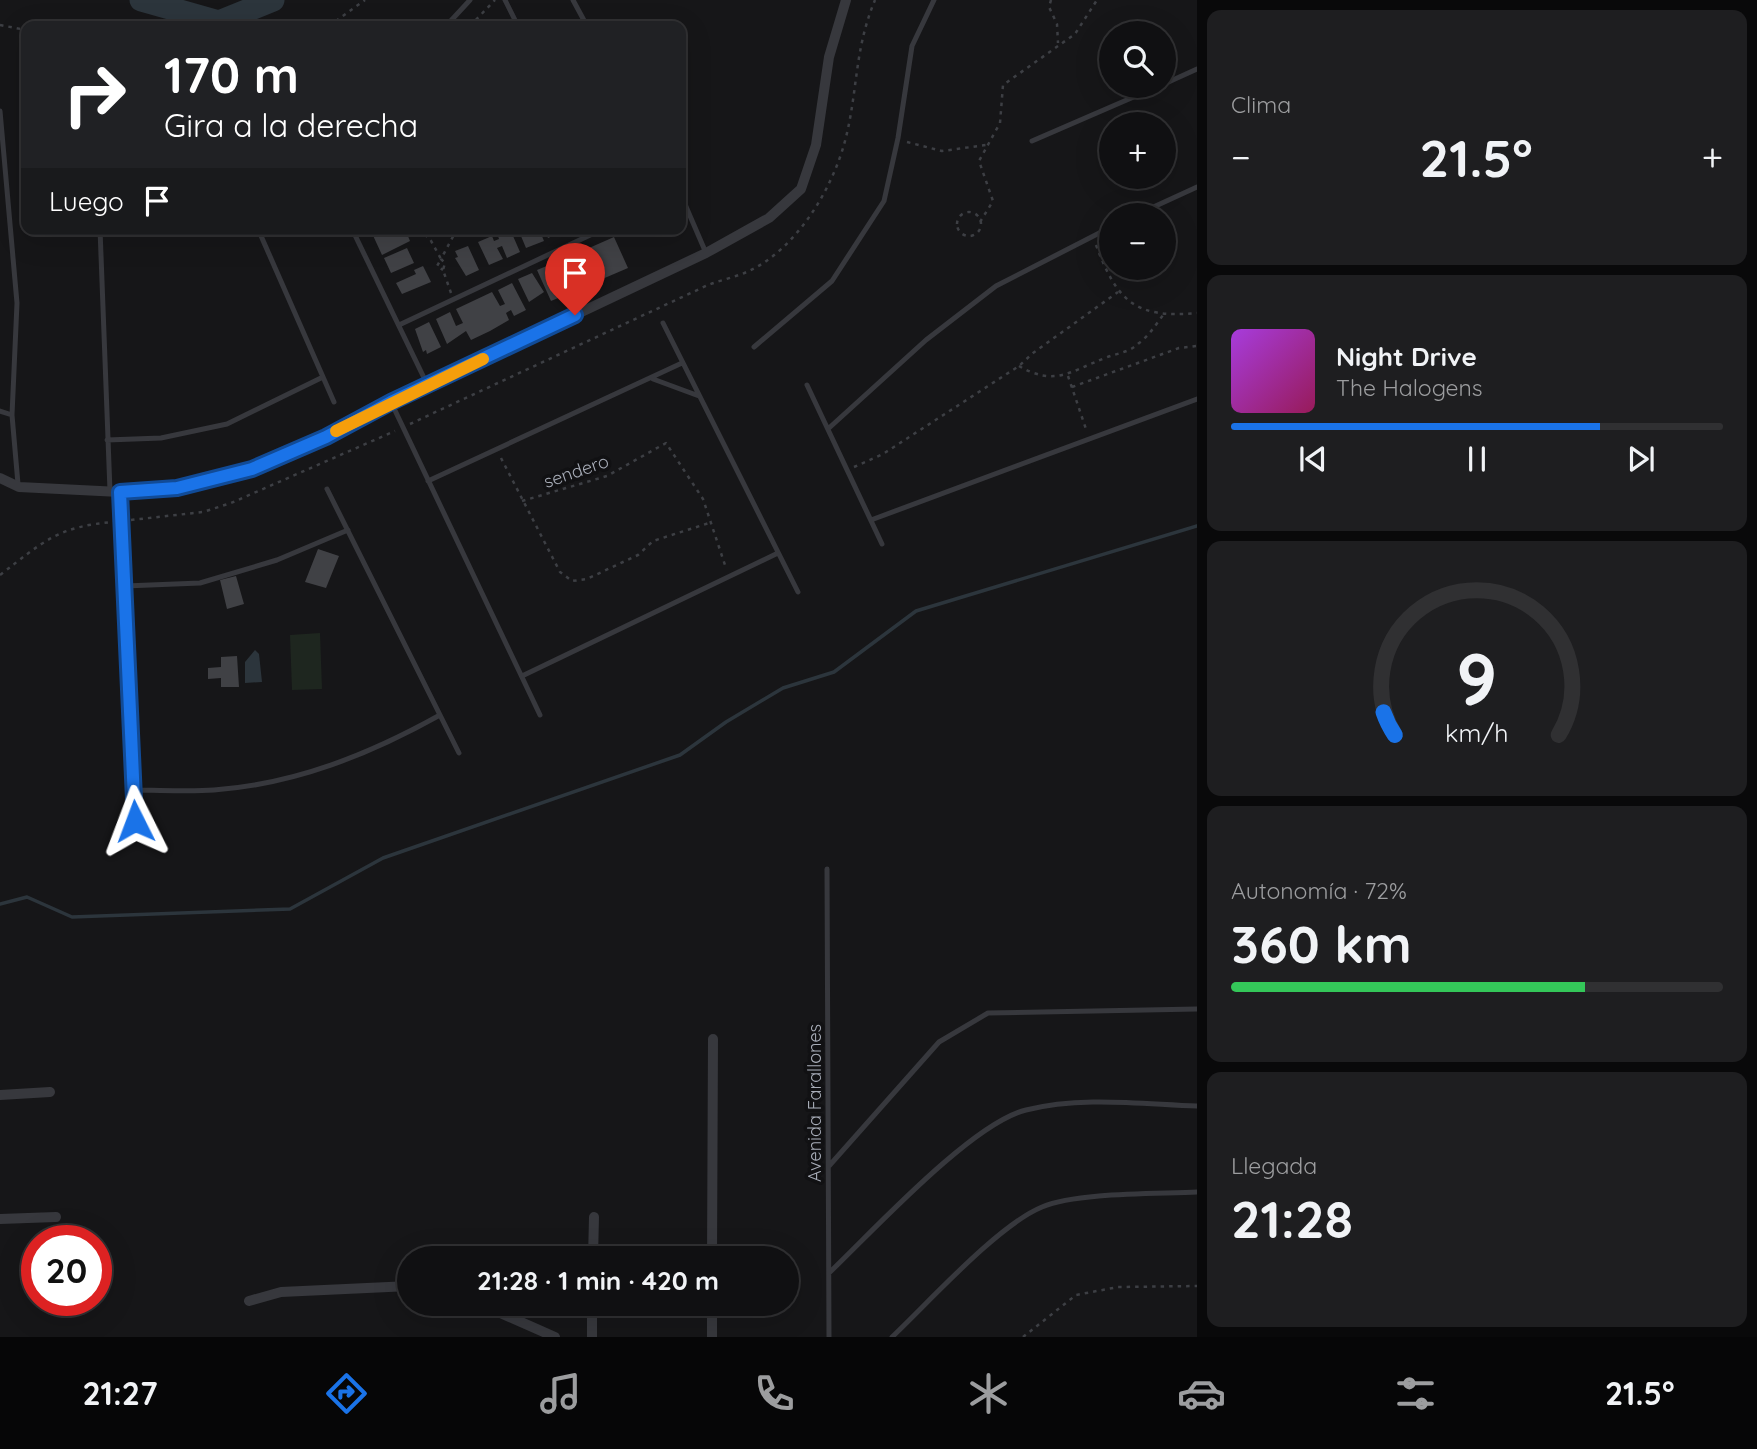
<!DOCTYPE html>
<html lang="es">
<head>
<meta charset="utf-8">
<style>
  :root { --surface:#101012; --page:#1e1e20; --text:#f1f3f6; --muted:#9c9d9f; --line:#303032; --accent:#1a73e8 }
  body { margin:0; font-family:Quicksand,sans-serif; background:var(--page); color:var(--text); height:100vh; display:flex; flex-direction:column; font-size:26px; white-space:nowrap }
  * { box-sizing:border-box; margin:0 }
  p { font-size:23px; color:var(--muted) }
  .icon { flex:none; width:38px; height:38px; fill:none; stroke:currentColor; stroke-width:2; stroke-linecap:round; stroke-linejoin:round }
  .map { position:relative; flex:1; overflow:hidden }
  .panel { display:flex; flex-direction:column; gap:10px; padding:10px; background:#09090a; width:560px }
  .panel>* { flex:none }
  .hud { position:absolute; left:21px; top:21px; width:665px; height:214px; border-radius:14px; box-shadow:0 7px 28px #0002,0 0 0 2px var(--line); background:#202124; color:#fff; overflow:hidden }
  .buttons { position:absolute; left:1099px; top:21px; display:grid; gap:14px }
  .buttons a { display:grid; place-items:center; width:77px; height:77px; border-radius:50%; background:var(--surface); box-shadow:0 7px 28px #0002,0 0 0 2px var(--line); font-size:35px }
  .speed { position:absolute; left:21px; top:1225px; display:flex; gap:14px; font-size:35px; font-weight:700; text-align:center }
  .speed>* { display:grid; place-content:center; width:91px; height:91px; border-radius:50%; background:var(--surface); box-shadow:0 7px 28px #0002,0 0 0 2px var(--line); line-height:1 }
  .speed .limit { border:10px solid #d22; background:#fff; color:#111 }
  .pin { position:absolute; display:grid; place-items:center; width:60px; height:60px; color:#fff; margin:-72px -30px; border-radius:50% 50% 50% 0; rotate:-45deg; box-shadow:0 0 7px #0007 }
  .pin .icon { rotate:45deg }
  .me { position:absolute; width:77px; margin:-38px; rotate:357deg; stroke-linejoin:round; filter:drop-shadow(0 0 5px #0008) }
  .turn { display:flex; align-items:center; gap:24px; height:147px; padding:0 28px; font-size:32px }
  .turn .icon { width:91px; height:91px; stroke-width:2.5 }
  .turn b { display:block; font-size:49px; line-height:60px }
  .then { display:flex; align-items:center; height:66px; padding:0 28px; background:#0003; gap:14px; font-size:26px }
  .big { font-size:52px; font-weight:700; line-height:1.1 }
  .panel .tile { flex:1; display:flex; flex-direction:column; justify-content:center; gap:10px; min-width:0; padding:0 24px; border-radius:14px; background:var(--page) }
  .panel .dial { align-items:center; gap:0 }
  .dial svg { height:182px; overflow:visible; fill:none; stroke:var(--line); stroke-width:7; stroke-linecap:round; text-anchor:middle }
  .dial text { fill:var(--text); stroke:none }
  .song { display:flex; align-items:center; gap:21px }
  .cover { width:84px; height:84px; border-radius:10px; background:linear-gradient(135deg,hsl(280 70% 55%),hsl(330 70% 35%)) }
  .played { height:7px; border-radius:4px; background:linear-gradient(90deg,var(--accent) 75%,var(--line) 75%) }
  .keys { display:flex; justify-content:space-around; direction:ltr }
  .heat { display:flex; justify-content:space-between; align-items:center; font-size:38px; direction:ltr }
  .charge { height:10px; border-radius:5px; background:linear-gradient(90deg,#34c759 72%,var(--line) 0) }
  .trip { position:absolute; left:397px; top:1246px; width:402px; height:70px; border-radius:35px; background:var(--surface); box-shadow:0 7px 28px #0002,0 0 0 2px var(--line); font-weight:700; line-height:70px; text-align:center }
  .tab-bar { display:flex; height:112px; justify-content:space-around; align-items:center; background:#060607; color:var(--muted) }
  .tab-bar .icon { width:49px; height:49px }
  .tab-bar .active { color:var(--accent) }
  .tab-bar b { font-size:32px; color:var(--text) }
  main { display:flex; flex:1; min-height:0 }
  .map>svg:first-child { display:block }
</style>
</head>
<body>
<main>
<div class="map">
<svg width="1197" height="1337" viewBox="0 0 1197 1337">
  <rect width="100%" height="100%" fill="#161618"/>
  <path fill="#1e261f" d="M320,633L322,689L292,690L290,635Z"/>
  <path fill="#2c353c" d="M255,650L259,654L262,682L245,683V662Z"/>
  <g fill="none" stroke-linecap="round" stroke-linejoin="round">
    <path stroke="#2c353c" stroke-width="3.5" d="M0,904L27,897L72,917L290,909L383,858L680,755L726,722L783,688L834,672L916,611L1197,526"/>
    <path stroke="#2c353c" stroke-width="23" d="M141,0L219,22L273,0"/>
  </g>
  <path fill="#404145" d="M370,229H405L410,241L382,255Z
    M510,229L520,252L507,258L502,246L497,248L503,259L489,265L478,242L492,236L494,241L499,239L497,233Z
    M518,229H539L544,241L526,248Z
    M544,229H569L548,238Z
    M614,237L628,268L593,283L588,272L584,274L589,285L551,301L537,270L554,263L564,285L571,282L561,260L575,254L581,267L585,265L580,252Z
    M468,246L479,270L466,276L455,258L458,257L455,251Z
    M407,248L414,263L391,273L384,258Z
    M423,266L431,282L402,294L396,283L416,274L414,270Z
    M532,273L544,292L529,302L518,279Z
    M512,283L526,310L514,316L511,310L506,313L509,320L490,331L471,340L466,331L447,344L436,319L450,312L456,326L463,323L456,309L492,292L500,306L505,304L498,290Z
    M429,322L441,347L427,354L426,350L423,352L415,329Z
    M318,549L339,556L326,588L305,582Z
    M236,576L244,604L227,609L220,580Z
    M237,656L239,687H221V678L208,679V668L221,667V657Z"/>
  <g fill="none" stroke-linecap="round" stroke-linejoin="round">
    <path stroke="#3d3f44" stroke-width="2.5" stroke-dasharray="3.5 5" stroke-linecap="butt" d="M1051,0L1049,7L1057,24L1058,43
      M0,25L26,30
      M329,26L365,0
      M470,26L495,0
      M907,142L942,151L986,145
      M957 224a12 12 0 1 1 24 0a12 12 0 1 1-24 0Z
      M980,222L993,201L979,161L1000,123L1003,85L1075,34L1097,0
      M418,229L430,239L441,259L437,266L443,270
      M1096,245C1117,301 1135,319 1197,313
      M451,293L443,270L445,263L441,259L457,229
      M1019,366C1055,387 1071,371 1105,358C1117,353 1129,353 1139,343C1149,336 1156,324 1164,314
      M1068,376L1087,432
      M1072,387L1179,348L1197,346
      M410,424L708,285C721,280 736,277 749,271C796,249 832,190 845,141C858,92 854,50 875,0
      M501,458L560,572L572,581L587,579L638,555L653,541L709,523
      M854,467L883,454L1019,366L1033,353L1118,292
      M522,501L607,476L666,443L703,499L726,568
      M131,520L203,512L231,503L395,431
      M0,575C43,542 58,526 114,522
      M1023,1337L1076,1295L1118,1287L1197,1286"/>
    <path stroke="#37383d" stroke-width="5" d="M505,0L518,26
      M573,0L587,26
      M446,26L470,0
      M1164,84L1197,69
      M0,111L17,303L12,415L18,484
      M1032,141L1159,86
      M681,195L706,253
      M1136,215L1197,187
      M100,229L110,491
      M258,229L334,402
      M352,229L427,384
      M663,323L798,592
      M399,325L603,229
      M754,347L832,281L884,201L898,138L912,46L934,0
      M653,379L699,396
      M807,385L882,544
      M391,402L540,715
      M0,411L12,415
      M829,428L926,340L996,286L1111,227
      M107,440L161,438L227,424L323,377
      M428,481L682,363
      M327,489L459,753
      M120,492L135,821
      M871,520L1197,399
      M125,586L200,583L277,560L348,530
      M522,676L778,553
      M134,790C160,790 188,792 214,790C296,784 370,754 440,715
      M827,869L829,1337
      M829,1166L939,1042L988,1013L1197,1009
      M829,1273C873,1231 972,1123 1026,1110C1081,1096 1141,1104 1197,1106
      M892,1337C929,1302 998,1225 1042,1207C1077,1192 1157,1194 1197,1192"/>
    <path stroke="#37383d" stroke-width="10" d="M0,478L19,487L120,492L177,488L252,469L326,437L391,402L706,253L769,218L801,189L816,145L829,57L846,0
      M0,1095L50,1092
      M0,1219L56,1217
      M593,1258L594,1217
      M712,1258L713,1039
      M249,1301L281,1292L410,1286
      M480,1304L555,1337
      M592,1337V1304
      M712,1337V1304"/>
  </g>
  <g fill="none" stroke-linecap="round" stroke-linejoin="round">
    <g stroke="#114b97" stroke-width="18">
      <path id="route" d="M135,821L120,492L177,488L252,469L326,437L391,402L575,315"/>
    </g>
    <use href="#route" stroke="#1a73e8" stroke-width="12"/>
    <path stroke="#f59e0b" stroke-width="12" d="M336,431L483,359"/>
  </g>
  <g text-anchor="middle" dominant-baseline="central" stroke-width="7" stroke-linejoin="round" paint-order="stroke">
    <g font-size="18" fill="#a8adb8" stroke="#111113">
      <text transform="translate(576 471) rotate(-19)">sendero</text>
      <text transform="translate(814 1103) rotate(-90)">Avenida Farallones</text>
    </g>
  </g>
</svg>
<div class="buttons">
<a><svg class="icon" aria-label="search" viewBox="0 0 24 24"><circle cx="10" cy="10" r="6"/><path d="M15 15l6 6"/></svg></a>
<a>+</a>
<a>−</a>
</div>
<div class="speed"><div class="limit">20</div></div>
<div class="pin" style="left:575px;top:315px;background:#d93025"><svg class="icon" aria-label="arrive" viewBox="0 0 24 24"><path d="M6 21V4h12l-3 4 3 4H6"/></svg></div>
<svg class="me" style="left:135px;top:821px" viewBox="-20 -20 40 40"><path d="M0-17L14 15 0 8-14 15z" fill="#1a73e8" stroke="#fff" stroke-width="4"/></svg>
<div class="trip">21:28 · 1 min · 420 m</div>
<div class="hud">
<div class="turn"><svg class="icon" aria-label="right" viewBox="0 0 24 24"><path d="M7 20v-9h11M14 6l5 5-5 5"/></svg><div><b>170 m</b>Gira a la derecha</div></div>
<div class="then">Luego<svg class="icon" aria-label="arrive" viewBox="0 0 24 24"><path d="M6 21V4h12l-3 4 3 4H6"/></svg></div>
</div>
</div>
<section class="panel">
<div class="tile"><p>Clima</p>
<div class="heat"><a>−</a><b class="big">21.5°</b><a>+</a></div>
</div>
<div class="tile">
<div class="song"><i class="cover"></i><div><b>Night Drive</b><p>The Halogens</p></div></div>
<div class="played"></div>
<div class="keys"><svg class="icon" aria-label="previous" viewBox="0 0 24 24"><path d="M18 5L8 12l10 7zM5 5v14"/></svg><svg class="icon" aria-label="pause" viewBox="0 0 24 24"><path d="M8 5v14M16 5v14"/></svg><svg class="icon" aria-label="next" viewBox="0 0 24 24"><path d="M6 5l10 7-10 7zM19 5v14"/></svg></div>
</div>
<div class="tile dial"><svg viewBox="0 0 100 80">
<path d="M14 69A42 42 0 1 1 86 69"/>
<path d="M14 69A42 42 0 0 1 9 59" stroke="#1a73e8"/>
<text x="50" y="56" font-size="32" font-weight="700">9</text>
<text x="50" y="72" font-size="11">km/h</text>
</svg></div>
<div class="tile"><p>Autonomía · 72%</p><b class="big">360 km</b><div class="charge"></div></div>
<div class="tile"><p>Llegada</p><b class="big">21:28</b></div>
</section>
</main>
<nav class="tab-bar">
<b>21:27</b>
<svg class="icon active" aria-label="directions" viewBox="0 0 24 24"><path d="M12 3l9 9-9 9-9-9zM9 14v-3h6M13 9l2 2-2 2"/></svg>
<svg class="icon" aria-label="music" viewBox="0 0 24 24"><path d="M9 18V5l10-2v13"/><circle cx="6" cy="18" r="3"/><circle cx="16" cy="16" r="3"/></svg>
<svg class="icon" aria-label="phone" viewBox="0 0 24 24"><path d="M5 4h4l2 5-3 2q2 4 5 5l2-3 5 2v4C11 20 4 13 5 4z"/></svg>
<svg class="icon" aria-label="climate" viewBox="0 0 24 24"><path d="M12 3v18M4 7l16 10M4 17L20 7"/></svg>
<svg class="icon" aria-label="car" viewBox="0 0 24 24"><path d="M5 17H2v-5l4-1 3-4h7l3 4 3 1v5h-3M9 17h6M6 11h13"/><circle cx="7" cy="17" r="2"/><circle cx="17" cy="17" r="2"/></svg>
<svg class="icon" aria-label="filters" viewBox="0 0 24 24"><path d="M4 7h16M4 17h16"/><circle cx="9" cy="7" r="2"/><circle cx="15" cy="17" r="2"/></svg>
<b>21.5°</b>
</nav>
</body>
</html>
